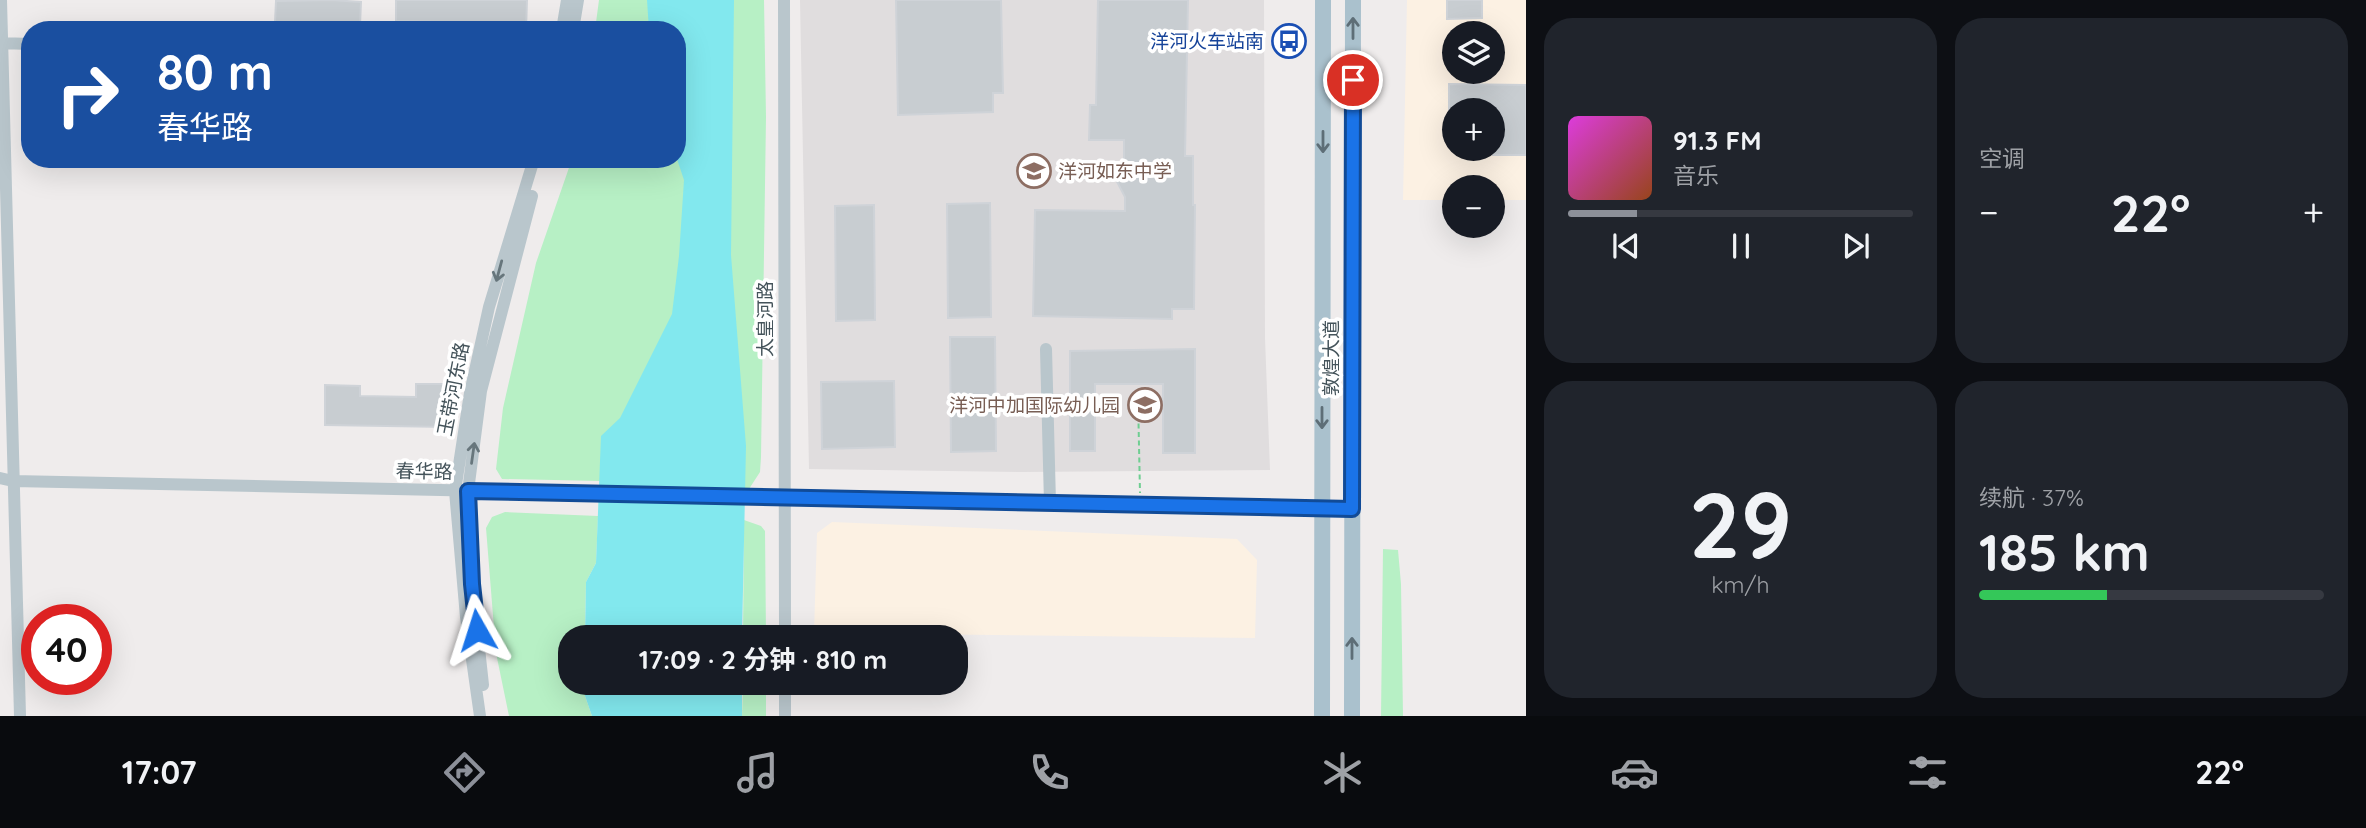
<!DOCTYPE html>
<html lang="zh">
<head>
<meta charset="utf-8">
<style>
  :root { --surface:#171b24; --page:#20242c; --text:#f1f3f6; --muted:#9ea1a6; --line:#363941; --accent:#8c9099 }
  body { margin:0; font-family:Quicksand,"Noto Sans SC",sans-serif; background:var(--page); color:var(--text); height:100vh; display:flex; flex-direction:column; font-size:26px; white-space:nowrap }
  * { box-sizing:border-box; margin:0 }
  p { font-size:23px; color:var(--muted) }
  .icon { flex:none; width:38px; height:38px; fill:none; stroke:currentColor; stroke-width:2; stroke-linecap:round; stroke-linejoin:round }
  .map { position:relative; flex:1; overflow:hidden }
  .drawer { display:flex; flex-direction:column; gap:18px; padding:18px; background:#0d0f14; width:840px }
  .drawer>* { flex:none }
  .hud { position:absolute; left:21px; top:21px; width:665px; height:147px; border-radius:28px; box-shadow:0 7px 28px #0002; background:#1a4fa0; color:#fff; overflow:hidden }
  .fabs { position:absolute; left:1442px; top:21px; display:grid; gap:14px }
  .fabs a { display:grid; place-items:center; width:63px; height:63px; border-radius:50%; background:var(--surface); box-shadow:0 7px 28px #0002; font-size:35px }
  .speed { position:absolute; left:21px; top:604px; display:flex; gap:14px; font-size:35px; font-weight:700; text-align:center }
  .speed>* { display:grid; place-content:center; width:91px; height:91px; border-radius:50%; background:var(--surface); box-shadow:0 7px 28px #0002; line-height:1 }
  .speed .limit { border:10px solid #d22; background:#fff; color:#111 }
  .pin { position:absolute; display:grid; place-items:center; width:60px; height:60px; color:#fff; margin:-30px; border:4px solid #fff; border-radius:50%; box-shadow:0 2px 7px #0007 }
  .me { position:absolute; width:77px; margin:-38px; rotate:354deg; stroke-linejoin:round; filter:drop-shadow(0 0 5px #0008) }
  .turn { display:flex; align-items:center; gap:24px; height:147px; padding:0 21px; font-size:32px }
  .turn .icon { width:91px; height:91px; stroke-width:2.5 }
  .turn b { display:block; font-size:49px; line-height:60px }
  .big { font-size:52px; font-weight:700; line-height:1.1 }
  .drawer .tile { flex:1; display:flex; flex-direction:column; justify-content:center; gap:10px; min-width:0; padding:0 24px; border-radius:28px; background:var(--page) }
  .drawer .dial { align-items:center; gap:0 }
  .dial b { font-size:91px; line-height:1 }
  .song { display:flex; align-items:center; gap:21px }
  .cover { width:84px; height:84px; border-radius:10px; background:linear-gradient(135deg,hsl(300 70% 55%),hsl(20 70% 35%)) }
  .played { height:7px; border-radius:4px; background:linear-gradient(90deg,var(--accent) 20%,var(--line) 20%) }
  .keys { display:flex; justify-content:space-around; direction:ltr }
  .heat { display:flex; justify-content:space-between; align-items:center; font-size:38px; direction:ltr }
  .charge { height:10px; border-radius:5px; background:linear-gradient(90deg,#34c759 37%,var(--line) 0) }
  .drawer .tiles { flex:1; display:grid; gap:18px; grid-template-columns:repeat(2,1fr) }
  .trip { position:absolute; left:558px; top:625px; width:410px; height:70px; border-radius:28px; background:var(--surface); box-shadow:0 7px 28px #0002; font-weight:700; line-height:70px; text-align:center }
  .tab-bar { display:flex; height:112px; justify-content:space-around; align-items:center; background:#090b0e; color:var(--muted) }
  .tab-bar .icon { width:49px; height:49px }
  .tab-bar .selected { color:var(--accent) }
  .tab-bar b { font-size:32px; color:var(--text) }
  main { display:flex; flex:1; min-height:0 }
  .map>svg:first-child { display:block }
</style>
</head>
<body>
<main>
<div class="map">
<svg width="1526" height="716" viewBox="0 0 1526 716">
  <rect width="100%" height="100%" fill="#efecec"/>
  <path fill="#fcf1e3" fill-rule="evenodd" d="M1407,0H1526V200H1493V187H1454V200H1403ZM1454,33H1493V72H1454ZM1454,110H1493V149H1454Z
    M832,522L1237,539L1257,560L1255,638L814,633L817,533Z"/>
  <path fill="#e0ddde" d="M800,0H1264L1265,338L1270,470L1023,472L809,469Z"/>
  <path fill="#b7f0c5" d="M599,0H764L766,117L761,457L760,472L749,489L599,481L502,479L496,469L503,408L536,263L572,159H677V30H595Z
    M505,512L598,516L596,563L586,582L585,637H570V682L585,683V696L592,716H509L496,653L486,528L492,517Z
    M744,520L761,526L765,531L766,637H743Z
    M1383,549L1398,550L1401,584L1403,716H1381Z
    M743,683H766V716H742Z"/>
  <path fill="#82e8ee" d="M647,0H734L731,255L746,446L742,637H585L586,582L596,563L601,436L620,418L672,314L679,256L684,180L677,159V30H649Z
    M585,683H742V716H592L585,696Z"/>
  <path fill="#c8cdd1" stroke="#cfd3d8" stroke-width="2" d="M332,0L361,2L360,25L275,22L276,1Z
    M396,0H527L526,30H494V23L396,21Z
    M896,0H1001L1003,93H993V112L898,115Z
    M1098,0H1188L1185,156H1193V205H1195L1194,309H1172V319L1033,316L1035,210L1125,211V197L1114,176L1124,158V140H1089L1090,105H1096Z
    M1447,0H1482V18L1447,19Z
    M1449,84L1526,85V155H1493V110H1449Z
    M990,203L991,317L948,318L947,204Z
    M874,205L875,320L836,321L835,206Z
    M950,337H995L996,451L951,452Z
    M1195,349V453H1163V384H1095V451H1070V351Z
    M894,381L895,447L822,449L821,382Z
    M416,384H449L448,427L325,425V385L360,386V396L416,397Z"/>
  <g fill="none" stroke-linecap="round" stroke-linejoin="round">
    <path stroke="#6ece91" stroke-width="2" stroke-dasharray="5 3.5" stroke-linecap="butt" d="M1138,398L1140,493"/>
    <path stroke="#b9c6cc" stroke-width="12" d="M1,0L20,716
      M784,0L785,637
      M562,30L567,0
      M573,30L578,0
      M0,43L30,44
      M1046,349L1050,503
      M0,478L13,481L1352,509
      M785,682V716
      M483,685L472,584L468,491L481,391L532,196
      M480,716L466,617L455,491L470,393L489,307L534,159"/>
    <path stroke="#aac1cd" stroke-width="16" d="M1322,716L1323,0
      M1352,716L1353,0"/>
  </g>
  <defs><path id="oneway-shaft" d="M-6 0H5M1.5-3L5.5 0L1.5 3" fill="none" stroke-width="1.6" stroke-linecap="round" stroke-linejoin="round" transform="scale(1.75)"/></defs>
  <g stroke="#5e6e77">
    <use href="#oneway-shaft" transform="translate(1353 28) rotate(-90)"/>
    <use href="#oneway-shaft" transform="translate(1323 142) rotate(90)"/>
    <use href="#oneway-shaft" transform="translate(1322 418) rotate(90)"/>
    <use href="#oneway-shaft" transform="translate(1352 648) rotate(-90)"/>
  </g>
  <g stroke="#67767c">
    <use href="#oneway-shaft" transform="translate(499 271) rotate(105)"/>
    <use href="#oneway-shaft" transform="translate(473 453) rotate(-82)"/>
  </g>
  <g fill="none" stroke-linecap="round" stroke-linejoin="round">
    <g stroke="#114b97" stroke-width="18">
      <path id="route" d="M477,630L472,584L468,491L1352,509L1353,80"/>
    </g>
    <use href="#route" stroke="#1a73e8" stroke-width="12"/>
  </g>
  <defs>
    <g id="bus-ring" transform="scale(1.75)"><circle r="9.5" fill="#fff" stroke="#1a4fb4" stroke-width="1.5"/><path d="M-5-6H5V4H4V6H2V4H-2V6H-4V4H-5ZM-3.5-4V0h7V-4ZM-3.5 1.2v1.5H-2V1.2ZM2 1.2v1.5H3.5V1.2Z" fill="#1a4fb4"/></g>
    <g id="school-ring" transform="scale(1.75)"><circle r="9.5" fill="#fff" stroke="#8d6e63" stroke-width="1.5"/><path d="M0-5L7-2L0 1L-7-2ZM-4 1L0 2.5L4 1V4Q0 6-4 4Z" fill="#8d6e63"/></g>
  </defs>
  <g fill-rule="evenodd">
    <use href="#bus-ring" x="1289" y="41"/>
    <use href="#school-ring" x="1034" y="171"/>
    <use href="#school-ring" x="1145" y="405"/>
  </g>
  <g text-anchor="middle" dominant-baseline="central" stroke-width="7" stroke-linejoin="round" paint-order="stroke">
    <g font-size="19" fill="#164399" stroke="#fff" text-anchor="end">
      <text x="1264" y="41">洋河火车站南</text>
    </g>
    <g font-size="19" fill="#785e54" stroke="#fff" text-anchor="start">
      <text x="1058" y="171">洋河如东中学</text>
      <text x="1120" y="405" text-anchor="end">洋河中加国际幼儿园</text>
    </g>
    <g font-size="19" fill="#44535a" stroke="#fff">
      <text transform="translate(765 319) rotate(-90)">太皇河路</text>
      <text transform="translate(1331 358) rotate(-90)">敦煌大道</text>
      <text transform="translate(453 389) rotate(-79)">玉带河东路</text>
      <text transform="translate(424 471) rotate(1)">春华路</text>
    </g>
  </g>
</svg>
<div class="fabs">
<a><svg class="icon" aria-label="layers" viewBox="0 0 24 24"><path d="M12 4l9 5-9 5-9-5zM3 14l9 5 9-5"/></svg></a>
<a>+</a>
<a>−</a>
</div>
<div class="speed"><div class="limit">40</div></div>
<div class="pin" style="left:1353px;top:80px;background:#d93025"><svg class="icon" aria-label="arrive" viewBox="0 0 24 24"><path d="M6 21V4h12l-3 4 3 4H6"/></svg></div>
<svg class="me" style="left:477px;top:630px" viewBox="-20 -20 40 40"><path d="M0-17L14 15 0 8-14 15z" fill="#1a73e8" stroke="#fff" stroke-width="4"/></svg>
<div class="trip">17:09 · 2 分钟 · 810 m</div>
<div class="hud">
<div class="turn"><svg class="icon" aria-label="right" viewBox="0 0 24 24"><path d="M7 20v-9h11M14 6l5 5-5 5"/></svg><div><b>80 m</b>春华路</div></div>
</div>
</div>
<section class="drawer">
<div class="tiles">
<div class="tile">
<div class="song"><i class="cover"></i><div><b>91.3 FM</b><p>音乐</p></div></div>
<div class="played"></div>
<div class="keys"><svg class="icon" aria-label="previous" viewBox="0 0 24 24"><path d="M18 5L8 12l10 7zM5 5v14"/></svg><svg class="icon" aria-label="pause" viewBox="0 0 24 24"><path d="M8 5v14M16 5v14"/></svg><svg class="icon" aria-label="next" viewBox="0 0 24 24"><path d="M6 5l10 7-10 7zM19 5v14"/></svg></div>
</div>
<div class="tile"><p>空调</p>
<div class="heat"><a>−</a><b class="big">22°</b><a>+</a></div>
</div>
<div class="tile dial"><b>29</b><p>km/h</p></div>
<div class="tile"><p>续航 · 37%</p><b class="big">185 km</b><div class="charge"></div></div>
</div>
</section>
</main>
<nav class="tab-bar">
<b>17:07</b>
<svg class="icon selected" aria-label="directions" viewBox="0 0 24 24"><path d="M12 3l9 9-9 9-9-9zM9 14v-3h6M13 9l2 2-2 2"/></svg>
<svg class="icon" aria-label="music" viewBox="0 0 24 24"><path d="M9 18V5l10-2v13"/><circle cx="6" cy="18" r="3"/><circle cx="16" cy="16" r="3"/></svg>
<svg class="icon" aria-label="phone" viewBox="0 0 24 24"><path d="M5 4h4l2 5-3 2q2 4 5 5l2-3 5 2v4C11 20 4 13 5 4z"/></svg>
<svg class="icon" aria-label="climate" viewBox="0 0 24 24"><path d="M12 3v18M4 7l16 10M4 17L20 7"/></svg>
<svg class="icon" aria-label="car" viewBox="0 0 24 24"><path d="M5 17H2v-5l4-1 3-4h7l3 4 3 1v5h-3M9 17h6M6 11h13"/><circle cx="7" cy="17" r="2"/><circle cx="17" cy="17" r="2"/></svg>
<svg class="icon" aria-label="filters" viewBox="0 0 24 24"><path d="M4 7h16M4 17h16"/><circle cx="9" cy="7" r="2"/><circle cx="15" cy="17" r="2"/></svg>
<b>22°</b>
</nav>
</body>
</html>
